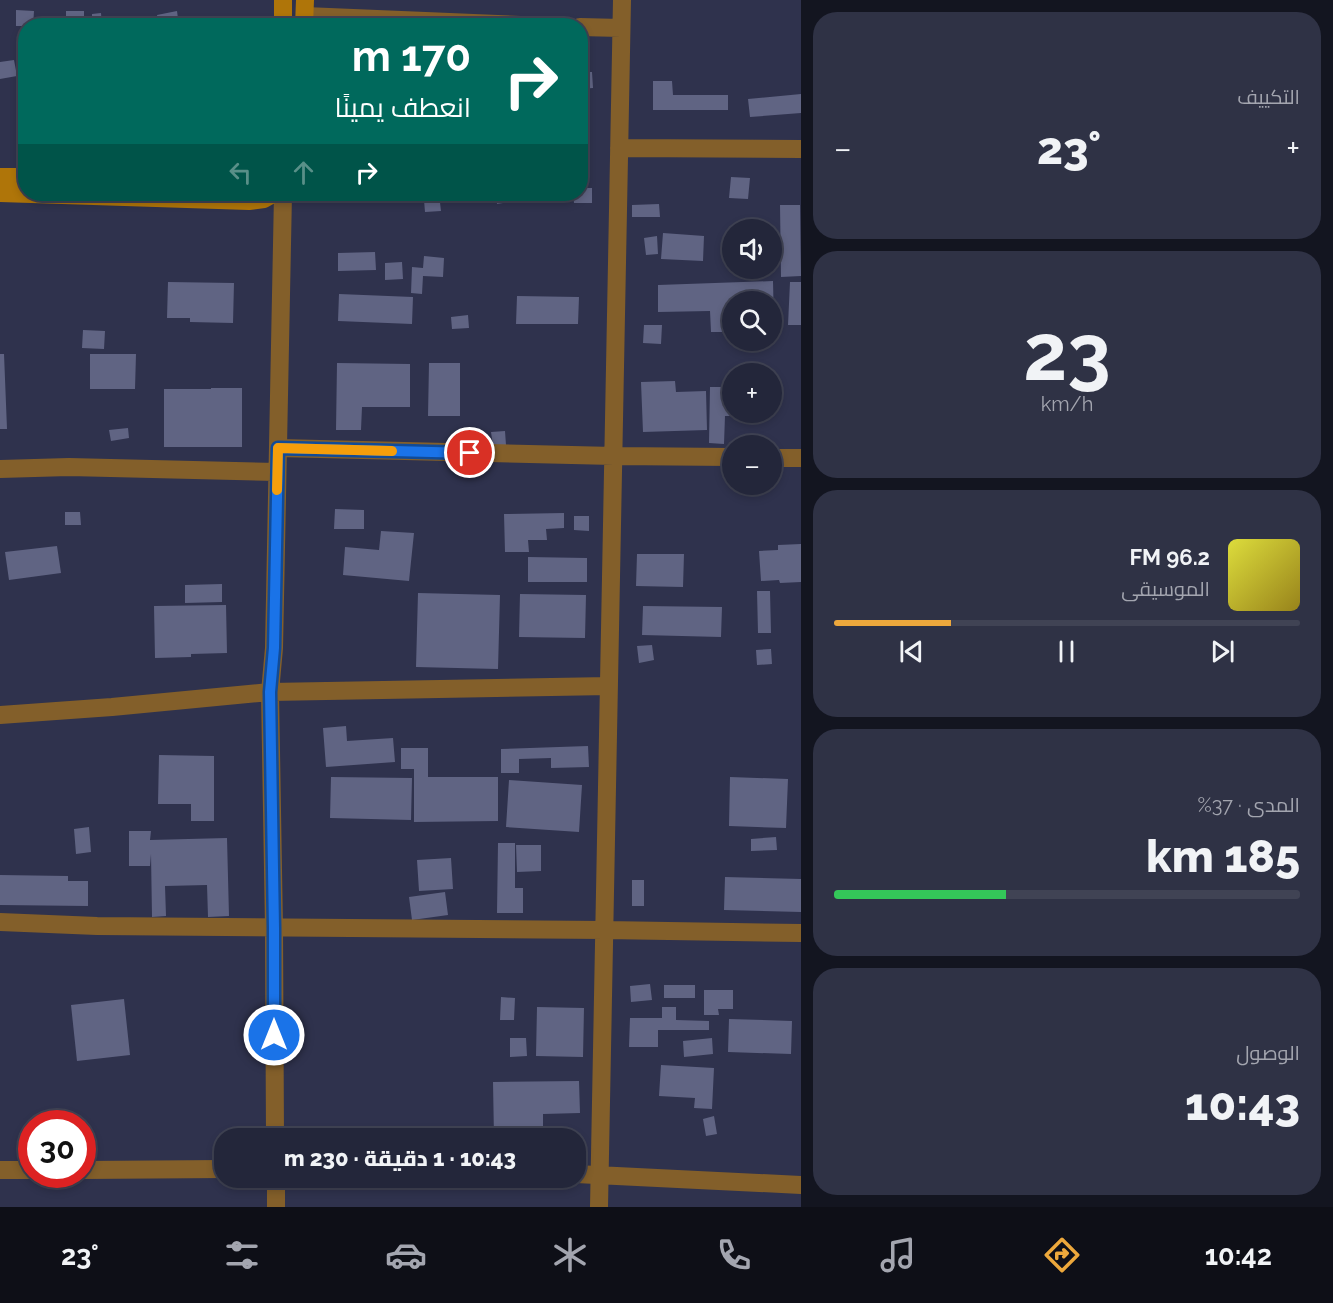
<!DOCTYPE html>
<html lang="ar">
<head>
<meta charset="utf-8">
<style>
  :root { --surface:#23263a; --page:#2f3245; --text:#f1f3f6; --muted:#a3a5af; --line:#404354; --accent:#eda83c }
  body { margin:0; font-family:Raleway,Cairo,sans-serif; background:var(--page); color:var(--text); direction:rtl; height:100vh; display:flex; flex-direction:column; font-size:22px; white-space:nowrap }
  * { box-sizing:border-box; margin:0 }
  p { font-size:20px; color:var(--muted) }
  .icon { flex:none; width:33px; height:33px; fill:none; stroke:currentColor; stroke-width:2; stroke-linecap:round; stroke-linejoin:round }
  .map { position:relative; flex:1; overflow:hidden; direction:ltr }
  .details { display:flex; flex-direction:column; gap:12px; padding:12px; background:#131520; width:532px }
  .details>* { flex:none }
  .guide { position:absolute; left:18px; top:18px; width:570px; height:183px; border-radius:24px; box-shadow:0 3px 9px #0003,0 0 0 2px var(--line); direction:rtl; background:#00695c; color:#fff; overflow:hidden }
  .buttons { position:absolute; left:722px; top:219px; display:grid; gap:12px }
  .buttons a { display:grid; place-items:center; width:60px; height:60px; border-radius:50%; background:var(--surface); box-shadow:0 3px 9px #0003,0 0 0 2px var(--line); font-size:30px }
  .speed { position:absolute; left:18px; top:1110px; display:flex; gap:12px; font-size:30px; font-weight:700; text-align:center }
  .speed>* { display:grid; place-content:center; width:78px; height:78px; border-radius:50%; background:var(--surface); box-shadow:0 3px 9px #0003,0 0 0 2px var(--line); line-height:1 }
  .speed .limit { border:9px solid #d22; background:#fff; color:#111 }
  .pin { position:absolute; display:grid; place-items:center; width:51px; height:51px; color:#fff; margin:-26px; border:3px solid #fff; border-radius:50%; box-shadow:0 2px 6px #0007 }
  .me { position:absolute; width:66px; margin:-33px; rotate:0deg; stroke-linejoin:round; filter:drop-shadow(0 0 4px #0008) }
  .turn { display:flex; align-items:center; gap:21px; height:126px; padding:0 18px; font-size:27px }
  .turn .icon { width:78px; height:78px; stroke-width:2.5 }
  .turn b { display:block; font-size:42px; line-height:51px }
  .lanes { display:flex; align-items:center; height:57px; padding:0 18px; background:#0003; justify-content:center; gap:30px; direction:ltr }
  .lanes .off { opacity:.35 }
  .big { font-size:45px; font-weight:800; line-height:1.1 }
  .details .card { flex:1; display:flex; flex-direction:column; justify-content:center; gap:9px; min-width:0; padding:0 21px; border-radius:24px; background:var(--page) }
  .details .dial { align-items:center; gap:0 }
  .dial b { font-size:78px; line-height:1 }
  .song { display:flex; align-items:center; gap:18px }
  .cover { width:72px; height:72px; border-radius:9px; background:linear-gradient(135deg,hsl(60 70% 55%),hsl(50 70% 35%)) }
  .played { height:6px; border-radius:3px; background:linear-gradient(90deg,var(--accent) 25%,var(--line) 25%) }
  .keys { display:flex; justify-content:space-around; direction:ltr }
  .heat { display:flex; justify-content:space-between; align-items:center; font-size:33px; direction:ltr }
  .charge { height:9px; border-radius:4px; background:linear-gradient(90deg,#34c759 37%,var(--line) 0) }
  .trip { position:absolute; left:214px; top:1128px; width:372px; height:60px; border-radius:24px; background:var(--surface); box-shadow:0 3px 9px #0003,0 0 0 2px var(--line); font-weight:800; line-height:60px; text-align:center; direction:rtl }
  .dock { display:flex; height:96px; justify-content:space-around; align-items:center; background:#0e0f17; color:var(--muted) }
  .dock .icon { width:42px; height:42px }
  .dock .on { color:var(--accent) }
  .dock b { font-size:27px; color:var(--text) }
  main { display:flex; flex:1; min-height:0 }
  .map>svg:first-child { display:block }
</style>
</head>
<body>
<main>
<section class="details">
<div class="card"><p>التكييف</p>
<div class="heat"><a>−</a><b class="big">23°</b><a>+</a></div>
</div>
<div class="card dial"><b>23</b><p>km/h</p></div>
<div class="card">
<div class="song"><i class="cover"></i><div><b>96.2 FM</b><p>الموسيقى</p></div></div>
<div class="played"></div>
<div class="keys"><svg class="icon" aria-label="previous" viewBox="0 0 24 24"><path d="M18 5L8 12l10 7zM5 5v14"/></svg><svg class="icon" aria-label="pause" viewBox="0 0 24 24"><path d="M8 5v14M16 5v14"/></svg><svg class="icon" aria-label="next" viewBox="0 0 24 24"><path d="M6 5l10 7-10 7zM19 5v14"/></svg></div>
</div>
<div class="card"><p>المدى · 37%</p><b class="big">185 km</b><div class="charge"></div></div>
<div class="card"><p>الوصول</p><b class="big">10:43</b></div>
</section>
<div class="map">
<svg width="801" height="1207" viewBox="0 0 801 1207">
  <rect width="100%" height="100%" fill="#2f324d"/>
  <path fill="#606483" d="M16,10L34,11L33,26H16Z
    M66,11H84V26H66Z
    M177,11L179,26H159L157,15Z
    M101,13L102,26H92V14Z
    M14,60L17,76L0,79V62Z
    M580,72H592L593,88L580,89Z
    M653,81H672L673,95H728V110H653Z
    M801,94V113L750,117L748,99Z
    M587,104L590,120L580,122V105Z
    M580,130H586L587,162H580Z
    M731,177L750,178L748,199L729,198Z
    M580,188H592V203H574L573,194H580Z
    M396,194H439L441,211L425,212L424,200L396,201Z
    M496,194H508L509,202L497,204Z
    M513,194H544V201L513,202Z
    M659,204L660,217H632V205Z
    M780,205H800L801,276L781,277Z
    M663,233L704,236L703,261L661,259Z
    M657,236L658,254L646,255L644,238Z
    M375,252L376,270L338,271V253Z
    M424,256L444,258L443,277L423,276L422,294L411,293L412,267L423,268Z
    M402,262L403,279L385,280V263Z
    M773,281L774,325L771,326V302H732V332H711L710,311L658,312V285Z
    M168,282L234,283L233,323L190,322V318H167Z
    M790,282H801V325H788Z
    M339,294L413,297L412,324L338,321Z
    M517,296L579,297L578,324H516Z
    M468,315L469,328L452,329L451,317Z
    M644,325H662L661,344L643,343Z
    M83,330L105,331L104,349L82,348Z
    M0,354H4L7,429H0Z
    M90,354H136L135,389H90Z
    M337,363L410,364V407H362L361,430H336Z
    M429,363H460V416H428Z
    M675,381L676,392L706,391L707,430L643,432L641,382Z
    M710,387H732V412H752V416H725L724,444L709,443Z
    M211,388H242V447H164V389H211Z
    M128,428L129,438L111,441L109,430Z
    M505,431L506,445L493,446L491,432Z
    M335,509L364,510V529H334Z
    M65,512H80L81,525H65Z
    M564,513V528L546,529L547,540H528L529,552H505L504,514Z
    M574,516H589V531L574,530Z
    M381,531L414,533L409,581L343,575L345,547L379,550Z
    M801,544V582L780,583L779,580L761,581L759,551L778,550V545Z
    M57,546L61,573L9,580L5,552Z
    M637,554H684L683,587L636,586Z
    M528,557L587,558V582H528Z
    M222,584V602L185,603V585Z
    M757,591H770L771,633H758Z
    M418,593L500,595L498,669L416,667Z
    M520,594L586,595L585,638L519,637Z
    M226,605L227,653L191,654V657L155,658L154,606Z
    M643,606L722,607L721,637L642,635Z
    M652,645L654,660L639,663L637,646Z
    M771,649L772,664L757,665L756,650Z
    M346,726L347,741L393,738L395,762L326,767L323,728Z
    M588,746L589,767L551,768V758L519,759V773H501V749Z
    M401,748H428V777H498V821L414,822V769H401Z
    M159,755L214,756V821H191V804H158Z
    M331,777L412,778L411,820L330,818Z
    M730,777L788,779L786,828L729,826Z
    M509,780L582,785L579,832L506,827Z
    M89,827L91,852L76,854L74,829Z
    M129,831H151L150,840L227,838L229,916L208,917L207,885L165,886L166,916L152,917L151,854L150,866H129Z
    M776,837L777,850L751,851V839Z
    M498,843H515V888H523V913H497Z
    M516,845H541V871L517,872Z
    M451,858L453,889L419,891L417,860Z
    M0,875L68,876V881H88V906L0,905Z
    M725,877L801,879V912L724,910Z
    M632,880H644V906H632Z
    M445,892L448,915L412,920L409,897Z
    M650,984L652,1000L631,1002L630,986Z
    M664,985H695V998H664Z
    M704,990H733V1009H718L719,1015H704Z
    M501,997L515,998L514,1020H500Z
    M124,999L130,1055L77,1061L71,1005Z
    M537,1007L584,1008L583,1057L536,1056Z
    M662,1007H676V1020L709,1021V1030H658V1047H629L630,1018H662Z
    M729,1019L792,1021L791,1054L728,1052Z
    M510,1038H526L527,1056L510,1057Z
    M712,1038L713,1054L684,1057L683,1041Z
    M661,1065L714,1068L712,1109L694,1108L695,1098L659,1096Z
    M579,1081L580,1113L543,1114V1138H494L493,1082Z
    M714,1116L717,1134L706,1136L703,1119Z"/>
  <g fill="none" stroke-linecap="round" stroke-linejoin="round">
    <path stroke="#835f2a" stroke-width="18" d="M305,16L547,26
      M580,27L621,28
      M619,148L801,149
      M278,448L614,456L732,457
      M771,458H801
      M0,469L69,467L277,472
      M0,715L112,707L270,692L609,686
      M0,922L97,926L605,930L801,933
      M275,1138L274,928L270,692L274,648L283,194
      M0,1170H32
      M82,1170L225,1169
      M576,1174L801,1185
      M276,1178V1207
      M599,1207L622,0"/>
    <path stroke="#af7509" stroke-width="18" d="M283,26V0
      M304,26L305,0
      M0,177H26
      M0,193L249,201L264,199L273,194"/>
  </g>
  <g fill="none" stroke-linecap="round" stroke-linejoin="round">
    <g stroke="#114b97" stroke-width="15">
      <path id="route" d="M274,1035V928L270,692L274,648L278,448L470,453"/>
    </g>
    <use href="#route" stroke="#1a73e8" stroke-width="10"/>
    <path stroke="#f59e0b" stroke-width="10" d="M277,490L278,448L392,451"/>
  </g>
</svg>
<div class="buttons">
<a><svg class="icon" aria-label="sound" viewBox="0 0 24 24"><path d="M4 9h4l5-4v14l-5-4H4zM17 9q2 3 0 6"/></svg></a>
<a><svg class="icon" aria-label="search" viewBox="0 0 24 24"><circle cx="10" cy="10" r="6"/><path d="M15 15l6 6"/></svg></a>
<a>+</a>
<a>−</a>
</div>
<div class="speed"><div class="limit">30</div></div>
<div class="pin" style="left:470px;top:453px;background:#d93025"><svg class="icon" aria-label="arrive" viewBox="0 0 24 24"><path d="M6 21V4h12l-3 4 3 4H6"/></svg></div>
<svg class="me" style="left:274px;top:1035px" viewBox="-20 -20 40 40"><circle r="17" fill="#1a73e8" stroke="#fff" stroke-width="3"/><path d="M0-11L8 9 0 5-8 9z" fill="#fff"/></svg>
<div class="trip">10:43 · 1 دقيقة · 230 m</div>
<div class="guide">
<div class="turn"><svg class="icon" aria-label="right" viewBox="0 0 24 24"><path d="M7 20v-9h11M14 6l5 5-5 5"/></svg><div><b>170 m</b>انعطف يمينًا</div></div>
<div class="lanes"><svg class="icon off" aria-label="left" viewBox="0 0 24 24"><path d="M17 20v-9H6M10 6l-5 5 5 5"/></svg><svg class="icon off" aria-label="ahead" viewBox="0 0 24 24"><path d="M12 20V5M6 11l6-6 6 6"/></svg><svg class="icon" aria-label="right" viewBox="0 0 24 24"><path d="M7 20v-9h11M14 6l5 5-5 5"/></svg></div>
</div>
</div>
</main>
<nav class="dock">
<b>10:42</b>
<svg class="icon on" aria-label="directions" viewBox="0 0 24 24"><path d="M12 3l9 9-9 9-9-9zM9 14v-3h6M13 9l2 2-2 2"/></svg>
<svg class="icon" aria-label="music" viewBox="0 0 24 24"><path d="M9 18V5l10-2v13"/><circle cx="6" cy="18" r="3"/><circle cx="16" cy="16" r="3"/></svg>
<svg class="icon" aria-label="phone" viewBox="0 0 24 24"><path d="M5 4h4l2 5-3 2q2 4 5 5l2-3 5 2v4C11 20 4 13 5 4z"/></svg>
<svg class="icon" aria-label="climate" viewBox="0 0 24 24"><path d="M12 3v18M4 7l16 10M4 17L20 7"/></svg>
<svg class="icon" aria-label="car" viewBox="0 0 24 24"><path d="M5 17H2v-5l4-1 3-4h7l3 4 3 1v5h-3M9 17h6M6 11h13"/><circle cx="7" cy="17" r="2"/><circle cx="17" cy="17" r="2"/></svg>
<svg class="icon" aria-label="filters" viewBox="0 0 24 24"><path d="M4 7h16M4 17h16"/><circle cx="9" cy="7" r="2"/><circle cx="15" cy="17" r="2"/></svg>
<b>23°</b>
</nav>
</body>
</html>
